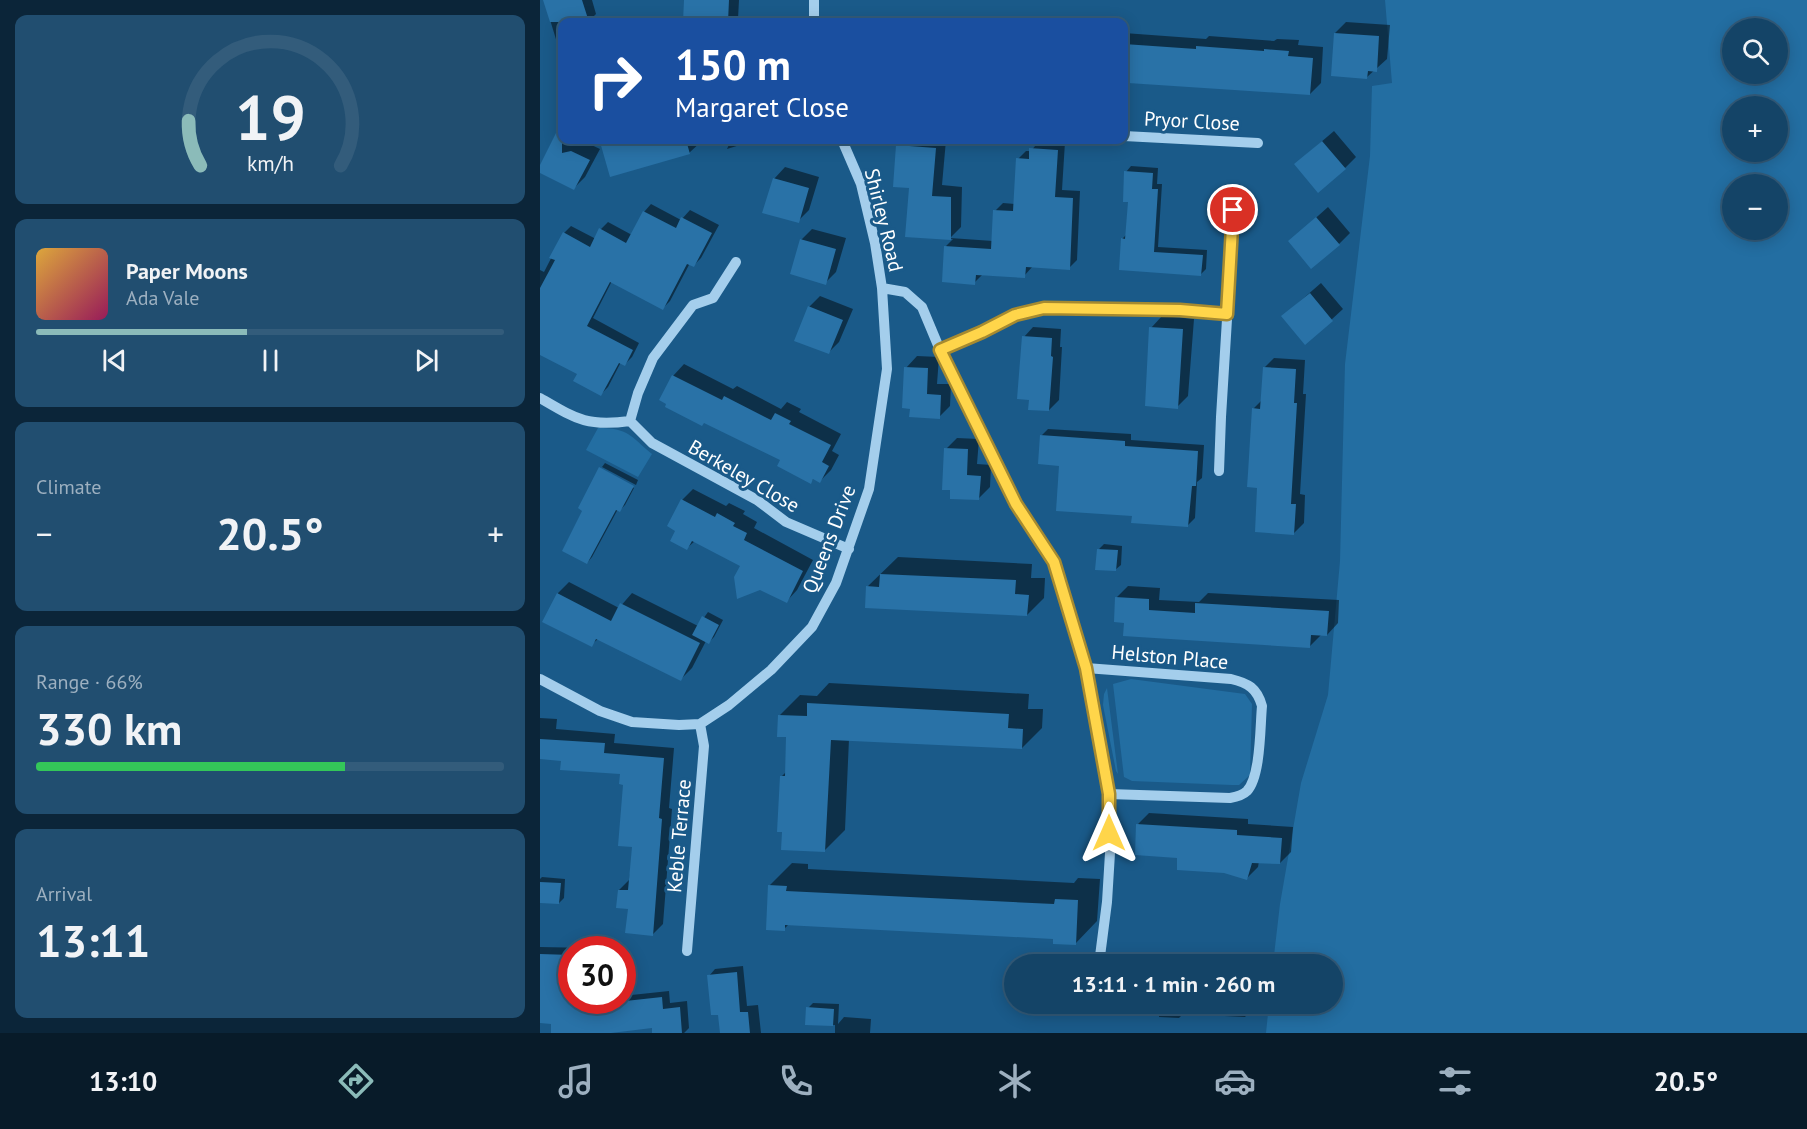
<!DOCTYPE html>
<html lang="en">
<head>
<meta charset="utf-8">
<style>
  :root { --surface:#144467; --page:#214e70; --text:#f1f3f6; --muted:#9db0c0; --line:#335c7b; --accent:#8bbbb9 }
  body { margin:0; font-family:"PT Sans",sans-serif; background:var(--page); color:var(--text); height:100vh; display:flex; flex-direction:column; font-size:22px; white-space:nowrap }
  * { box-sizing:border-box; margin:0 }
  p { font-size:20px; color:var(--muted) }
  .icon { flex:none; width:33px; height:33px; fill:none; stroke:currentColor; stroke-width:2; stroke-linecap:round; stroke-linejoin:round }
  .map { position:relative; flex:1; overflow:hidden }
  .sheet { display:flex; flex-direction:column; gap:15px; padding:15px; background:#0b2539; width:540px }
  .sheet>* { flex:none }
  .hud { position:absolute; left:18px; top:18px; width:570px; height:126px; border-radius:12px; box-shadow:0 3px 15px #0003,0 0 0 2px var(--line); background:#1a4fa0; color:#fff; overflow:hidden }
  .fabs { position:absolute; left:1182px; top:18px; display:grid; gap:12px }
  .fabs a { display:grid; place-items:center; width:66px; height:66px; border-radius:50%; background:var(--surface); box-shadow:0 3px 15px #0003,0 0 0 2px var(--line); font-size:30px }
  .speed { position:absolute; left:18px; top:936px; display:flex; gap:12px; font-size:30px; font-weight:700; text-align:center }
  .speed>* { display:grid; place-content:center; width:78px; height:78px; border-radius:50%; background:var(--surface); box-shadow:0 3px 15px #0003,0 0 0 2px var(--line); line-height:1 }
  .speed .limit { border:9px solid #d22; background:#fff; color:#111 }
  .pin { position:absolute; display:grid; place-items:center; width:51px; height:51px; color:#fff; margin:-26px; border:3px solid #fff; border-radius:50%; box-shadow:0 2px 6px #0007 }
  .me { position:absolute; width:66px; margin:-33px; rotate:0deg; stroke-linejoin:round; filter:drop-shadow(0 0 4px #0008) }
  .turn { display:flex; align-items:center; gap:21px; height:126px; padding:0 18px; font-size:27px }
  .turn .icon { width:78px; height:78px; stroke-width:2.5 }
  .turn b { display:block; font-size:42px; line-height:51px }
  .big { font-size:45px; font-weight:700; line-height:1.1 }
  .sheet .tile { flex:1; display:flex; flex-direction:column; justify-content:center; gap:9px; min-width:0; padding:0 21px; border-radius:12px; background:var(--page) }
  .sheet .dial { align-items:center; gap:0 }
  .dial svg { height:156px; overflow:visible; fill:none; stroke:var(--line); stroke-width:7; stroke-linecap:round; text-anchor:middle }
  .dial text { fill:var(--text); stroke:none }
  .song { display:flex; align-items:center; gap:18px }
  .cover { width:72px; height:72px; border-radius:9px; background:linear-gradient(135deg,hsl(40 70% 55%),hsl(330 70% 35%)) }
  .played { height:6px; border-radius:3px; background:linear-gradient(90deg,var(--accent) 45%,var(--line) 45%) }
  .keys { display:flex; justify-content:space-around; direction:ltr }
  .heat { display:flex; justify-content:space-between; align-items:center; font-size:33px; direction:ltr }
  .charge { height:9px; border-radius:4px; background:linear-gradient(90deg,#34c759 66%,var(--line) 0) }
  .trip { position:absolute; left:464px; top:954px; width:339px; height:60px; border-radius:30px; background:var(--surface); box-shadow:0 3px 15px #0003,0 0 0 2px var(--line); font-weight:700; line-height:60px; text-align:center }
  .menu { display:flex; height:96px; justify-content:space-around; align-items:center; background:#081b29; color:var(--muted) }
  .menu .icon { width:42px; height:42px }
  .menu .selected { color:var(--accent) }
  .menu b { font-size:27px; color:var(--text) }
  main { display:flex; flex:1; min-height:0 }
  .map>svg:first-child { display:block }
</style>
</head>
<body>
<main>
<section class="sheet">
<div class="tile dial"><svg viewBox="0 0 100 80">
<path d="M14 69A42 42 0 1 1 86 69"/>
<path d="M14 69A42 42 0 0 1 8 46" stroke="#8bbbb9"/>
<text x="50" y="56" font-size="32" font-weight="700">19</text>
<text x="50" y="72" font-size="11">km/h</text>
</svg></div>
<div class="tile">
<div class="song"><i class="cover"></i><div><b>Paper Moons</b><p>Ada Vale</p></div></div>
<div class="played"></div>
<div class="keys"><svg class="icon" aria-label="previous" viewBox="0 0 24 24"><path d="M18 5L8 12l10 7zM5 5v14"/></svg><svg class="icon" aria-label="pause" viewBox="0 0 24 24"><path d="M8 5v14M16 5v14"/></svg><svg class="icon" aria-label="next" viewBox="0 0 24 24"><path d="M6 5l10 7-10 7zM19 5v14"/></svg></div>
</div>
<div class="tile"><p>Climate</p>
<div class="heat"><a>−</a><b class="big">20.5°</b><a>+</a></div>
</div>
<div class="tile"><p>Range · 66%</p><b class="big">330 km</b><div class="charge"></div></div>
<div class="tile"><p>Arrival</p><b class="big">13:11</b></div>
</section>
<div class="map">
<svg width="1267" height="1033" viewBox="0 0 1267 1033">
  <rect width="100%" height="100%" fill="#1a5a89"/>
  <path fill="#236ea2" fill-rule="evenodd" d="M845,0H1267V1033H726L729,1004H792V964H733L740,904L761,783L788,695L800,561L805,364L830,156L832,86L852,83ZM1192,28H1238V74H1192ZM1192,106H1238V152H1192ZM1192,184H1238V230H1192Z
    M58,428C89,428 90,436 112,454L98,477L46,450Z
    M591,679L705,694L712,704L710,775L699,785H692L592,781L584,777L573,684Z
    M567,688L578,774L576,771L563,705L564,694Z"/>
  <path fill="#0007" d="M4,0H52L56,14L54,16L56,22H22V59Z
    M145,0H199L198,19L195,22H144Z
    M806,22L850,25L847,59L827,77L795,33Z
    M584,33L666,39L669,36L734,41L737,39L759,40L758,45L783,47L781,83L770,94L584,81Z
    M794,131L816,157L805,168L767,154Z
    M22,133V140H41L60,149L45,177L34,188L0,171L14,142Z
    M65,140H163L149,153L62,143Z
    M191,140H216L187,149Z
    M363,140H406L402,185L422,187L421,227L410,238L453,241L455,211L463,203L475,204L478,159L486,151H491L499,141L525,142L522,190L540,191L537,260L529,268L493,266L484,276L442,275L434,283L406,246L413,239L367,236L370,187L357,146Z
    M591,166L618,168L617,184H622L618,247L667,250L666,269L661,274L582,239L587,234L589,201L586,172Z
    M245,167L279,177L269,210L258,221L234,179Z
    M111,204L141,220L150,210L179,225L161,258L154,265L150,263L130,301L123,308L72,281L53,318L99,343L92,357L85,364L81,362L68,387L61,394L39,374L0,353V270L4,272L24,233L31,226L56,239L61,229L68,222L92,235L104,212Z
    M788,207L810,233L799,244L750,241Z
    M272,229L306,238L296,272L285,283L261,240Z
    M781,283L803,309L766,343L743,316Z
    M280,296L313,309L299,342L288,353L269,307Z
    M622,316L654,319L648,396L637,407L611,328Z
    M493,327L521,329L520,347H522L519,400L509,410L484,337Z
    M377,356L399,357L397,384H411L410,406L399,417L366,368Z
    M734,358L765,360L763,394H766L760,494L765,495L764,523L754,533L719,486L713,409L722,400L724,368Z
    M144,364L193,389L197,386L241,409L247,402L261,409L259,412L301,434L292,451L299,455L291,470L280,481L274,478L271,482L242,459L121,399L133,376Z
    M508,429L591,434V440L664,445L662,478L657,482L655,518L648,525L593,515L520,464L501,436Z
    M417,438L439,439L437,464L451,465L450,487L439,498L406,449Z
    M65,463L98,480L96,485L62,467Z
    M60,469L94,488L85,505L80,510L78,509L52,557L47,563L44,510Z
    M153,489L186,506L189,503L205,511L203,514L217,522L214,528L273,560L257,590L246,602L202,565L155,541L147,548L137,530L142,500Z
    M564,544L582,546L581,565L575,570L559,549Z
    M358,557L492,564L491,578H505L504,598L487,615L327,587Z
    M29,582L79,608L92,593L158,626L168,612L183,620L174,637L169,642L166,641L152,668L141,679L58,639L51,645L4,621L18,593Z
    M588,586L620,588L619,600L659,602L668,593L799,600L798,623L787,635H781L770,646L585,621L577,597Z
    M289,683L489,694L488,709H503L502,728L482,748L309,739L305,830L284,851L242,776L246,772L248,736L240,715L260,695L277,696Z
    M0,718L17,719L16,729L75,734L74,743L134,748L129,808L132,809L123,924L113,934L89,907L79,890L89,880L94,846L81,772L23,760L0,758Z
    M609,813L708,819V824L753,827L751,852L740,863L719,861L718,867L707,878L639,856L598,824Z
    M252,863L268,864V869L534,883L538,878L560,879L557,921L535,944L514,937L249,924L244,929L230,885Z
    M2,877L25,879L24,898L19,903L0,901V879Z
    M0,947L51,948L32,950V1000H82V996L129,991L130,1003L147,1001L149,1028L144,1033H113V1027L61,1033H12L13,1022H0Z
    M203,966L207,1006L218,1005L221,1033H181L179,1013L169,976L175,969Z
    M273,1003L299,1004L298,1024L304,1017L331,1019L330,1033H295V1025L267,1024L268,1008Z
    M577,1004H716L705,1017L643,1014L639,1018L619,1017V1014L577,1012Z"/>
  <path fill="#2972a7" d="M3,0H42L49,22H10Z
    M144,0H189L188,22H143Z
    M794,33L839,36L837,72L828,71L827,79L791,76Z
    M584,44L656,49V46L724,51V49L749,51L748,56L773,58L770,95L588,83L589,65L584,64Z
    M22,121V153L31,151L50,160L34,190L0,173V165Z
    M70,140H146L150,154L70,177L60,142Z
    M782,141L806,169L778,193L754,164Z
    M356,145L396,148L392,196L411,197V240L365,237L369,188L353,187Z
    M489,148L518,150L515,197L533,198L530,270L486,267L485,278L436,275L435,285L402,282L404,246L451,249L453,210L473,211L476,158L489,159Z
    M584,171L613,173L612,189H618L614,252L663,255L661,276L579,270L581,238L585,239L588,202H583Z
    M233,178L269,188L259,223L222,213Z
    M103,211L136,228L141,217L172,233L154,267L147,264L123,310L70,282L47,326L93,350L85,366L79,363L61,396L33,381L37,374L0,355V288L15,260L9,258L23,232L50,247L59,228L86,243Z
    M776,217L800,245L771,269L748,241Z
    M260,239L296,249L286,285L250,274Z
    M770,293L793,321L765,345L741,316Z
    M268,306L303,320L289,354L254,341Z
    M609,327L643,329L638,409L605,406Z
    M482,336L512,338L511,356L513,357L509,411L488,410L489,400L477,399Z
    M364,367L388,368L387,394L401,395L400,419L369,417L370,409L362,408Z
    M723,367L756,369L754,403H757L751,504H756L754,535L715,532L717,488L707,487L708,473L712,408L720,409Z
    M132,375L182,400L184,396L231,420L235,413L251,421L249,424L291,445L282,462L289,466L280,483L273,479L271,484L237,466L240,460L164,423L162,426L125,407L126,404L119,400Z
    M500,435L585,441V446L658,451L656,486H652L648,527L591,523L592,516L516,511L519,466L498,464Z
    M404,448L428,449L427,475L441,476L439,500L410,499V490H402Z
    M59,467L94,486L80,512L76,510L47,564L22,551L42,511L38,508Z
    M141,499L175,517L177,513L195,523L193,526L207,533L204,540L263,571L247,603L220,590L197,599L194,577L200,566L152,541L147,550L130,541L135,531L127,526Z
    M557,549L578,550L576,571L555,570Z
    M340,574L476,580L475,594L489,595L487,616L325,608L326,586L339,587Z
    M17,593L71,621L80,603L160,643L141,681L56,639L52,647L2,622Z
    M575,597L609,599V610L655,613V603L789,611L787,636L771,635L770,648L583,636L584,623L574,622Z
    M162,616L179,625L169,644L152,635Z
    M267,703L469,714L468,728L483,729L482,749L291,740L285,852L241,850L242,832H237L240,776H245L246,737H237L238,715L267,716Z
    M0,739L65,743L64,753L124,758L119,818L122,819L113,936L85,933L88,909L76,908L78,890H88L92,847L78,846L83,785L79,784L80,774L20,770L21,761L0,759Z
    M596,824L697,830V835L742,838L740,864L712,863L707,880L684,873L637,870V858L595,855Z
    M0,882L21,883L19,904L0,903Z
    M228,885L247,886L246,891L514,904L515,899L538,900L536,945L513,944V939L245,925V931L226,930Z
    M0,954L32,955V1000H67V1003L122,997L123,1009L140,1007L142,1033H112V1028L71,1033H11V1024L0,1023Z
    M197,972L200,1012H208L210,1033H180L178,1015H171L167,975Z
    M266,1007L294,1009L293,1026L265,1025Z"/>
  <g fill="none" stroke-linecap="round" stroke-linejoin="round">
    <path stroke="#a4ceec" stroke-width="10" d="M274,0V22
      M584,136L718,143
      M302,140L321,184L335,243L342,288L365,292L382,307L400,350L476,504L514,562L546,668L569,794L570,853L567,902L559,964
      M400,350L442,332L475,315L504,307L640,310L687,314
      M0,398C36,419 47,427 90,421L112,443L217,500L246,522L309,549
      M90,421L98,393L113,358L153,305L173,298L196,262
      M679,471L681,417L695,189
      M546,668L691,679C708,683 717,688 722,706C720,726 721,776 707,791C703,795 696,797 690,798L569,794
      M0,679L60,711L92,722L139,725L160,724L189,705L231,670L272,627L296,583L329,489L347,369L342,288
      M147,951L164,746L160,724"/>
  </g>
  <g fill="none" stroke-linecap="round" stroke-linejoin="round">
    <g stroke="#a68a30" stroke-width="15">
      <path id="route" d="M569,833V794L546,668L514,562L476,504L400,350L442,332L475,315L504,308L640,310L687,314L693,210"/>
    </g>
    <use href="#route" stroke="#ffd54a" stroke-width="10"/>
  </g>
  <g text-anchor="middle" dominant-baseline="central" stroke-width="6" stroke-linejoin="round" paint-order="stroke">
    <g font-size="20" fill="#fff" stroke="#1a5a89">
      <text transform="translate(652 121) rotate(3)">Pryor Close</text>
      <text transform="translate(344 220) rotate(76)">Shirley Road</text>
      <text transform="translate(204 476) rotate(30)">Berkeley Close</text>
      <text transform="translate(289 539) rotate(-69)">Queens Drive</text>
      <text transform="translate(630 657) rotate(5)">Helston Place</text>
      <text transform="translate(139 836) rotate(-85)">Keble Terrace</text>
    </g>
  </g>
</svg>
<div class="fabs">
<a><svg class="icon" aria-label="search" viewBox="0 0 24 24"><circle cx="10" cy="10" r="6"/><path d="M15 15l6 6"/></svg></a>
<a>+</a>
<a>−</a>
</div>
<div class="speed"><div class="limit">30</div></div>
<div class="pin" style="left:693px;top:210px;background:#d93025"><svg class="icon" aria-label="arrive" viewBox="0 0 24 24"><path d="M6 21V4h12l-3 4 3 4H6"/></svg></div>
<svg class="me" style="left:569px;top:833px" viewBox="-20 -20 40 40"><path d="M0-17L14 15 0 8-14 15z" fill="#ffd54a" stroke="#fff" stroke-width="4"/></svg>
<div class="trip">13:11 · 1 min · 260 m</div>
<div class="hud">
<div class="turn"><svg class="icon" aria-label="right" viewBox="0 0 24 24"><path d="M7 20v-9h11M14 6l5 5-5 5"/></svg><div><b>150 m</b>Margaret Close</div></div>
</div>
</div>
</main>
<nav class="menu">
<b>13:10</b>
<svg class="icon selected" aria-label="directions" viewBox="0 0 24 24"><path d="M12 3l9 9-9 9-9-9zM9 14v-3h6M13 9l2 2-2 2"/></svg>
<svg class="icon" aria-label="music" viewBox="0 0 24 24"><path d="M9 18V5l10-2v13"/><circle cx="6" cy="18" r="3"/><circle cx="16" cy="16" r="3"/></svg>
<svg class="icon" aria-label="phone" viewBox="0 0 24 24"><path d="M5 4h4l2 5-3 2q2 4 5 5l2-3 5 2v4C11 20 4 13 5 4z"/></svg>
<svg class="icon" aria-label="climate" viewBox="0 0 24 24"><path d="M12 3v18M4 7l16 10M4 17L20 7"/></svg>
<svg class="icon" aria-label="car" viewBox="0 0 24 24"><path d="M5 17H2v-5l4-1 3-4h7l3 4 3 1v5h-3M9 17h6M6 11h13"/><circle cx="7" cy="17" r="2"/><circle cx="17" cy="17" r="2"/></svg>
<svg class="icon" aria-label="filters" viewBox="0 0 24 24"><path d="M4 7h16M4 17h16"/><circle cx="9" cy="7" r="2"/><circle cx="15" cy="17" r="2"/></svg>
<b>20.5°</b>
</nav>
</body>
</html>
